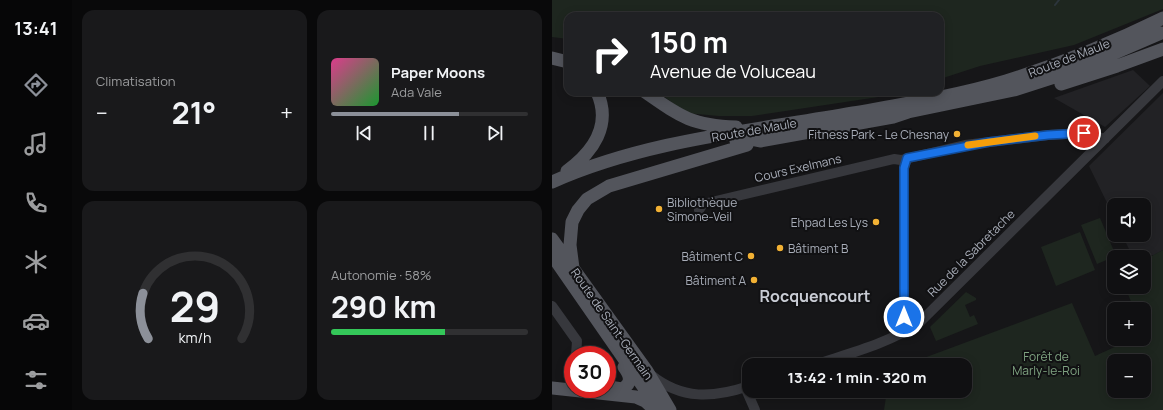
<!DOCTYPE html>
<html lang="fr">
<head>
<meta charset="utf-8">
<style>
  :root { --surface:#101012; --page:#19191b; --text:#f1f3f6; --muted:#9c9d9f; --line:#303032; --accent:#8c9099 }
  body { margin:0; font-family:Manrope,sans-serif; background:var(--page); color:var(--text); height:100vh; display:flex; flex-direction:column; font-size:15px; white-space:nowrap }
  * { box-sizing:border-box; margin:0 }
  p { font-size:13px; color:var(--muted) }
  .icon { flex:none; width:22px; height:22px; fill:none; stroke:currentColor; stroke-width:2; stroke-linecap:round; stroke-linejoin:round }
  .map { position:relative; flex:1; overflow:hidden }
  .side { display:flex; flex-direction:column; gap:10px; padding:10px; background:#09090a; width:480px }
  .side>* { flex:none }
  .hud { position:absolute; left:12px; top:12px; width:380px; height:84px; border-radius:12px; box-shadow:0 2px 10px #0003,0 0 0 1px var(--line); background:#202124; color:#fff; overflow:hidden }
  .controls { position:absolute; left:555px; top:198px; display:grid; gap:8px }
  .controls a { display:grid; place-items:center; width:44px; height:44px; border-radius:8px; background:var(--surface); box-shadow:0 2px 10px #0003,0 0 0 1px var(--line); font-size:20px }
  .speed { position:absolute; left:12px; top:346px; display:flex; gap:8px; font-size:20px; font-weight:700; text-align:center }
  .speed>* { display:grid; place-content:center; width:52px; height:52px; border-radius:50%; background:var(--surface); box-shadow:0 2px 10px #0003,0 0 0 1px var(--line); line-height:1 }
  .speed .limit { border:6px solid #d22; background:#fff; color:#111 }
  .pin { position:absolute; display:grid; place-items:center; width:34px; height:34px; color:#fff; margin:-17px; border:2px solid #fff; border-radius:50%; box-shadow:0 1px 4px #0007 }
  .me { position:absolute; width:44px; margin:-22px; rotate:0deg; stroke-linejoin:round; filter:drop-shadow(0 0 3px #0008) }
  .turn { display:flex; align-items:center; gap:14px; height:84px; padding:0 20px; font-size:18px }
  .turn .icon { width:52px; height:52px; stroke-width:2.5 }
  .turn b { display:block; font-size:28px; line-height:34px }
  .big { font-size:30px; font-weight:700; line-height:1.1 }
  .side .widget { flex:1; display:flex; flex-direction:column; justify-content:center; gap:6px; min-width:0; padding:0 14px; border-radius:12px; background:var(--page) }
  .side .dial { align-items:center; gap:0 }
  .dial svg { height:104px; overflow:visible; fill:none; stroke:var(--line); stroke-width:7; stroke-linecap:round; text-anchor:middle }
  .dial text { fill:var(--text); stroke:none }
  .song { display:flex; align-items:center; gap:12px }
  .cover { width:48px; height:48px; border-radius:6px; background:linear-gradient(135deg,hsl(330 70% 55%),hsl(130 70% 35%)) }
  .played { height:4px; border-radius:2px; background:linear-gradient(90deg,var(--accent) 65%,var(--line) 65%) }
  .keys { display:flex; justify-content:space-around; direction:ltr }
  .heat { display:flex; justify-content:space-between; align-items:center; font-size:22px; direction:ltr }
  .charge { height:6px; border-radius:3px; background:linear-gradient(90deg,#34c759 58%,var(--line) 0) }
  .side .tiles { flex:1; display:grid; gap:10px; grid-template-columns:repeat(2,1fr) }
  .trip { position:absolute; left:190px; top:358px; width:230px; height:40px; border-radius:12px; background:var(--surface); box-shadow:0 2px 10px #0003,0 0 0 1px var(--line); font-weight:700; line-height:40px; text-align:center }
  main { display:flex; flex:1; min-height:0 }
  .tabs { display:flex; flex-direction:column; width:72px; justify-content:space-around; align-items:center; background:#060607; color:var(--muted) }
  .tabs .icon { width:28px; height:28px }
  .tabs .current { color:var(--accent) }
  .tabs b { font-size:18px; color:var(--text) }
  .map>svg:first-child { display:block }
</style>
</head>
<body>
<main>
<nav class="tabs">
<b>13:41</b>
<svg class="icon current" aria-label="directions" viewBox="0 0 24 24"><path d="M12 3l9 9-9 9-9-9zM9 14v-3h6M13 9l2 2-2 2"/></svg>
<svg class="icon" aria-label="music" viewBox="0 0 24 24"><path d="M9 18V5l10-2v13"/><circle cx="6" cy="18" r="3"/><circle cx="16" cy="16" r="3"/></svg>
<svg class="icon" aria-label="phone" viewBox="0 0 24 24"><path d="M5 4h4l2 5-3 2q2 4 5 5l2-3 5 2v4C11 20 4 13 5 4z"/></svg>
<svg class="icon" aria-label="climate" viewBox="0 0 24 24"><path d="M12 3v18M4 7l16 10M4 17L20 7"/></svg>
<svg class="icon" aria-label="car" viewBox="0 0 24 24"><path d="M5 17H2v-5l4-1 3-4h7l3 4 3 1v5h-3M9 17h6M6 11h13"/><circle cx="7" cy="17" r="2"/><circle cx="17" cy="17" r="2"/></svg>
<svg class="icon" aria-label="filters" viewBox="0 0 24 24"><path d="M4 7h16M4 17h16"/><circle cx="9" cy="7" r="2"/><circle cx="15" cy="17" r="2"/></svg>
</nav>
<section class="side">
<div class="tiles">
<div class="widget"><p>Climatisation</p>
<div class="heat"><a>−</a><b class="big">21°</b><a>+</a></div>
</div>
<div class="widget">
<div class="song"><i class="cover"></i><div><b>Paper Moons</b><p>Ada Vale</p></div></div>
<div class="played"></div>
<div class="keys"><svg class="icon" aria-label="previous" viewBox="0 0 24 24"><path d="M18 5L8 12l10 7zM5 5v14"/></svg><svg class="icon" aria-label="pause" viewBox="0 0 24 24"><path d="M8 5v14M16 5v14"/></svg><svg class="icon" aria-label="next" viewBox="0 0 24 24"><path d="M6 5l10 7-10 7zM19 5v14"/></svg></div>
</div>
<div class="widget dial"><svg viewBox="0 0 100 80">
<path d="M14 69A42 42 0 1 1 86 69"/>
<path d="M14 69A42 42 0 0 1 10 34" stroke="#8c9099"/>
<text x="50" y="56" font-size="32" font-weight="700">29</text>
<text x="50" y="72" font-size="11">km/h</text>
</svg></div>
<div class="widget"><p>Autonomie · 58%</p><b class="big">290 km</b><div class="charge"></div></div>
</div>
</section>
<div class="map">
<svg width="611" height="410" viewBox="0 0 611 410">
  <rect width="100%" height="100%" fill="#161618"/>
  <path fill="#222225" d="M581,70L598,86L553,127L502,98Z
    M611,93V250L602,255H580L570,235H592V205H562V217L537,166Z"/>
  <path fill="#1e261f" fill-rule="evenodd" d="M0,0H611V9L522,45L428,66L388,79V16H16V39L0,37Z
    M106,92H345L333,96L200,116H167L134,113Z
    M548,218L564,256L545,264L529,225Z
    M528,232L543,270L504,286L489,247Z
    M611,250V410H332L335,391H413V365H353L520,303L543,356L580,339H592V309H582L573,287H592V260ZM562,361H592V391H562Z
    M414,292L424,298V300L413,305L418,317L422,315L426,324L384,341L378,327Z"/>
  <g fill="none" stroke-linecap="round" stroke-linejoin="round">
    <path stroke="#2c353c" stroke-width="2" d="M503,5L507,0"/>
    <path stroke="#37383d" stroke-width="10" d="M147,210L151,204L342,159L349,160L413,145L496,135L532,133L553,139
      M0,306L25,341L24,355
      M352,333V168L355,158
      M262,365C298,353 335,344 367,323L611,81
      M99,375C130,400 161,398 197,386
      M193,387L203,410"/>
    <path stroke="#53555c" stroke-width="13" d="M0,58L16,62
      M509,84L565,66L611,49
      M93,92C129,117 139,125 184,127
      M184,141L198,139L208,141L341,117L356,112L462,90L521,71L609,33
      M15,171C41,152 60,125 45,92
      M0,182C94,140 200,131 301,113C352,104 404,96 454,81C508,64 560,43 611,18
      M0,239L95,371L118,410
      M0,255L106,408
      M21,268L18,245L20,222L26,210L35,199L57,186L195,145
      M57,387L70,389C81,383 78,375 72,367
      M0,388L84,397L93,401L103,410"/>
  </g>
  <g fill="none" stroke-linecap="round" stroke-linejoin="round">
    <g stroke="#114b97" stroke-width="10">
      <path id="route" d="M352,317V168L355,158L437,142L496,135L532,133"/>
    </g>
    <use href="#route" stroke="#1a73e8" stroke-width="7"/>
    <path stroke="#f59e0b" stroke-width="7" d="M416,145L483,136"/>
  </g>
  <g fill="#f2b134" stroke="#111113" stroke-width="1.5">
    <circle cx="405" cy="134" r="4"/>
    <circle cx="107" cy="209" r="4"/>
    <circle cx="324" cy="222" r="4"/>
    <circle cx="228" cy="248" r="4"/>
    <circle cx="199" cy="256" r="4"/>
    <circle cx="202" cy="280" r="4"/>
  </g>
  <g text-anchor="middle" dominant-baseline="central" stroke-width="4" stroke-linejoin="round" paint-order="stroke">
    <g font-size="12" fill="#a8adb8" stroke="#111113">
      <text transform="translate(517 58) rotate(-21)">Route de Maule</text>
      <text transform="translate(202 130) rotate(-10)">Route de Maule</text>
      <text transform="translate(246 168) rotate(-13)">Cours Exelmans</text>
      <text transform="translate(419 253) rotate(-45)">Rue de la Sabretache</text>
      <text transform="translate(60 324) rotate(55)">Route de Saint-Germain</text>
    </g>
    <g font-size="12" fill="#a8adb8" stroke="#111113" text-anchor="end">
      <text x="397" y="134">Fitness Park - Le Chesnay</text>
      <text x="115" y="202" text-anchor="start">Bibliothèque<tspan x="115" dy="14">Simone-Veil</tspan></text>
      <text x="316" y="222">Ehpad Les Lys</text>
      <text x="236" y="248" text-anchor="start">Bâtiment B</text>
      <text x="191" y="256">Bâtiment C</text>
      <text x="194" y="280">Bâtiment A</text>
    </g>
    <g font-size="12" fill="#7fa381" stroke="#111113">
      <text x="494" y="356">Forêt de<tspan x="494" dy="14">Marly-le-Roi</tspan></text>
    </g>
    <g font-size="16" font-weight="bold" fill="#c9ccd4" stroke="#111113">
      <text x="263" y="296">Rocquencourt</text>
    </g>
  </g>
</svg>
<div class="controls">
<a><svg class="icon" aria-label="sound" viewBox="0 0 24 24"><path d="M4 9h4l5-4v14l-5-4H4zM17 9q2 3 0 6"/></svg></a>
<a><svg class="icon" aria-label="layers" viewBox="0 0 24 24"><path d="M12 4l9 5-9 5-9-5zM3 14l9 5 9-5"/></svg></a>
<a>+</a>
<a>−</a>
</div>
<div class="speed"><div class="limit">30</div></div>
<div class="pin" style="left:532px;top:133px;background:#d93025"><svg class="icon" aria-label="arrive" viewBox="0 0 24 24"><path d="M6 21V4h12l-3 4 3 4H6"/></svg></div>
<svg class="me" style="left:352px;top:317px" viewBox="-20 -20 40 40"><circle r="17" fill="#1a73e8" stroke="#fff" stroke-width="3"/><path d="M0-11L8 9 0 5-8 9z" fill="#fff"/></svg>
<div class="trip">13:42 · 1 min · 320 m</div>
<div class="hud">
<div class="turn"><svg class="icon" aria-label="right" viewBox="0 0 24 24"><path d="M7 20v-9h11M14 6l5 5-5 5"/></svg><div><b>150 m</b>Avenue de Voluceau</div></div>
</div>
</div>
</main>
</body>
</html>
